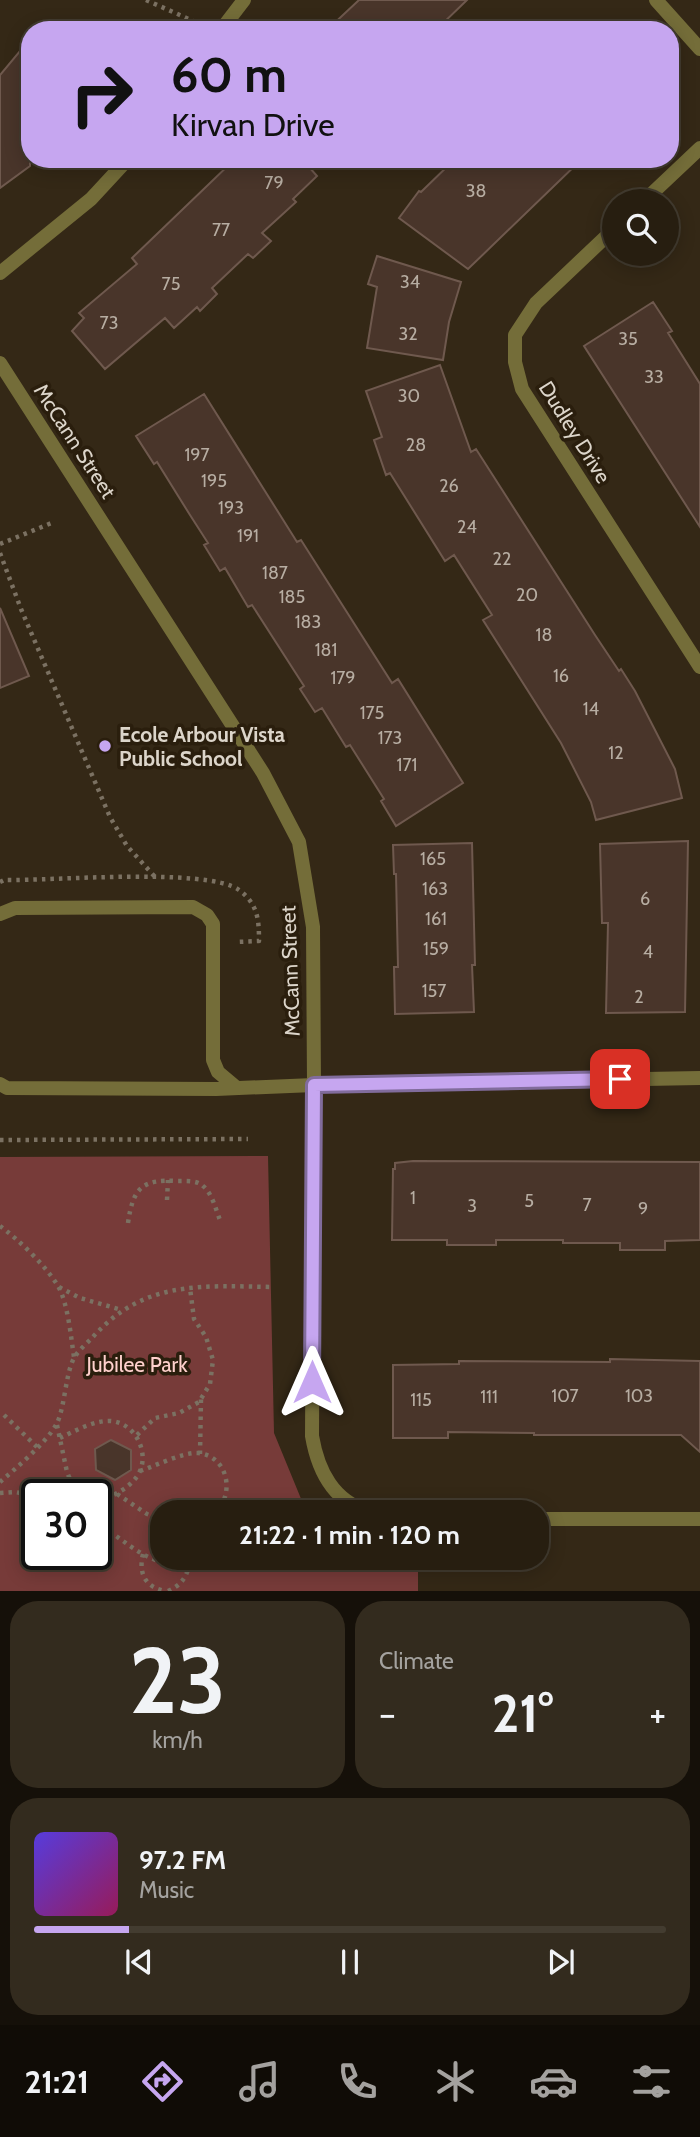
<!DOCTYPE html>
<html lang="en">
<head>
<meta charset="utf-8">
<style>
  :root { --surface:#271e10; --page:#332b1e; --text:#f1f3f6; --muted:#a4a29f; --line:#433c30; --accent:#c6a6f0 }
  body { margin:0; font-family:Cabin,sans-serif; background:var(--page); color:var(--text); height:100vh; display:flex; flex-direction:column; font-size:26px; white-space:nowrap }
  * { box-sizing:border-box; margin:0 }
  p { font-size:23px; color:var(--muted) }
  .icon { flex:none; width:38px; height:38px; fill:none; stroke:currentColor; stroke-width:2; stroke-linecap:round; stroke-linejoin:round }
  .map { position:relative; height:1591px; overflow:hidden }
  .side { display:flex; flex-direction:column; gap:10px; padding:10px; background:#151009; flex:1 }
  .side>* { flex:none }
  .hud { position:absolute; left:21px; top:21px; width:658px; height:147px; border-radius:28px; box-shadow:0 4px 18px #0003,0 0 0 2px var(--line); background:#c6a6f0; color:#111; overflow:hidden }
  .fabs { position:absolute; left:602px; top:189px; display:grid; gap:14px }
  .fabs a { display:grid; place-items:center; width:77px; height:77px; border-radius:50%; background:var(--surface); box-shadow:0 4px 18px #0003,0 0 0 2px var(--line); font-size:35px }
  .speed { position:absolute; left:21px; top:1479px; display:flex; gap:14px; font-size:35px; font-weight:700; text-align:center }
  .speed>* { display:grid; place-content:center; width:91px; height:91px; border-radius:50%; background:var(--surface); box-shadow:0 4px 18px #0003,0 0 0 2px var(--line); line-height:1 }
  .speed .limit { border:4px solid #111; border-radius:10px; background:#fff; color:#111 }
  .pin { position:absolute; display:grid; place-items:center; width:60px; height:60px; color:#fff; margin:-30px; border-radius:14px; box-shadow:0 4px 10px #0006 }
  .me { position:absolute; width:77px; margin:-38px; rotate:0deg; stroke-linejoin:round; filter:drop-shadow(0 0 5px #0008) }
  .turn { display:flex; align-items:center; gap:24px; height:147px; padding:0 35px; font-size:32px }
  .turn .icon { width:91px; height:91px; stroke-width:2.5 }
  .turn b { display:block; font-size:49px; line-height:60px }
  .big { font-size:52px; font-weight:700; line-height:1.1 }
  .side .tile { flex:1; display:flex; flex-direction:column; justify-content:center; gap:10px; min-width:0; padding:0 24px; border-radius:28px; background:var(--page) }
  .side .dial { align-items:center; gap:0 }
  .dial b { font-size:91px; line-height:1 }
  .song { display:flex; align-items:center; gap:21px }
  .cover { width:84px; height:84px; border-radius:10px; background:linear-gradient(135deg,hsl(250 70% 55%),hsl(330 70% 35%)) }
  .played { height:7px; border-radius:4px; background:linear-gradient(90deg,var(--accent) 15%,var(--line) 15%) }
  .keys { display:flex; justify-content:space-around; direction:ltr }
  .heat { display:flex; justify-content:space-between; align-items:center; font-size:38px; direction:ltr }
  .side .tiles { flex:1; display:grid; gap:10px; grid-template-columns:1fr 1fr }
  .tile:last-child { grid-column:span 2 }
  .trip { position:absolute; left:150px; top:1500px; width:399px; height:70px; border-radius:28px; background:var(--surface); box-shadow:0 4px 18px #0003,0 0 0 2px var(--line); font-weight:700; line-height:70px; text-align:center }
  .tabs { display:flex; height:112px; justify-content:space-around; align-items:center; background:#100c06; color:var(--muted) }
  .tabs .icon { width:49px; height:49px }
  .tabs .current { color:var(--accent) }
  .tabs b { font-size:32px; color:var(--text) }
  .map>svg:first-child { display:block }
</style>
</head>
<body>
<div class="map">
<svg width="700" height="1591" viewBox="0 0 700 1591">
  <rect width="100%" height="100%" fill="#342816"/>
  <path fill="#773b39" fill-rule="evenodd" d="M268,1156L274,1433L304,1506L310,1512H163V1558H385L418,1567V1591H0V1157ZM37,1494H96V1554H37Z"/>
  <path fill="#49352a" stroke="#6f594e" stroke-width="2" d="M359,0H467L436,30H327Z
    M30,39V166L0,188V75Z
    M235,159H302L317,176L293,199L296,202L262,233L271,241L253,258L248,254L212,288L217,294L200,311L197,307L174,328L165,318L105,369L72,331L84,318L79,313L137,264L132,258Z
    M455,159H582L468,269L399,218L419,191L421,192Z
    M377,256L461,282L449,322L443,360L367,348L377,287L368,284Z
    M653,302L672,331L668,333L700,384V527L584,346Z
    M440,365L471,452L476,449L595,635L619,671L621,669L635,691L675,769L682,798L596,820L591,802L561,743L483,620L492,615L454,555L445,561L390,473L386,475L374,440L382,437L366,391Z
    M204,394L297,542L301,540L392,683L398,679L463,783L396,826L381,801L384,799L350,745L346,747L322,708L315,712L300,689L304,686L252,605L248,607L225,568L220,571L204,545L208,543L190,515L157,462L154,464L136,436Z
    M0,608L29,676L0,688Z
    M688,841L685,1012L606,1013L608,923H602L600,844Z
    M472,843L475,965H472L474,1012L395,1014L394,967H398L396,874H394L393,845Z
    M413,1161L700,1162V1240L665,1241V1250H620V1243H563V1240H496V1245H447V1240H392L393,1169H395V1163Z
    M610,1359L700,1361V1452L681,1435H534V1433L448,1432V1438H393V1365L459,1364V1361L610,1362Z
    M111,1440L131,1450V1470L115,1480L96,1470L95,1449Z"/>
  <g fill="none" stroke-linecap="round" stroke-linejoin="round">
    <path stroke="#7b7162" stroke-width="4.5" stroke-dasharray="3.5 5" stroke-linecap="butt" d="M146,0L200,24
      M0,544L54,522
      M0,553L21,609L110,817L127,846L156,878
      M0,882L4,880C51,881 207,867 239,890C258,904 259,920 259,941L235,942
      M0,1140L248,1139
      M167,1200L168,1180
      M128,1223C133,1188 142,1179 177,1181C186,1181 197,1180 203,1186C212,1193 216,1210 220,1220
      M0,1226C19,1240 46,1266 58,1286C68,1303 71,1338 74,1357
      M59,1287L80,1298L122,1310
      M4,1415L37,1447
      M57,1425L67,1472L76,1494
      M137,1435L155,1418L179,1413L199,1402L210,1384L213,1360L206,1337L194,1319L190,1288
      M60,1438C75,1431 94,1420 111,1421C134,1423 149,1450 140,1471C133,1487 112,1497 96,1502
      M200,1454L201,1399
      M140,1471C155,1466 183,1452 198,1453C228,1456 235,1493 216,1512
      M0,1482C16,1468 46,1443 56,1425C65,1409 65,1375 74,1358C78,1351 86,1344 92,1338C144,1279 203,1286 274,1287
      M0,1493L15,1492L37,1496
      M117,1494L147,1514L163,1520
      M96,1521C111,1532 126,1544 141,1553C174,1573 215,1566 249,1558
      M143,1554C138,1574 146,1588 166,1591
      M168,1591C181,1585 185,1579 189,1567"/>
    <path stroke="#746d39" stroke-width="14" d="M0,914L15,908L193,907L207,915L213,924V1060L218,1072L237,1088
      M0,1084L7,1088L216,1089L314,1085"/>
    <path stroke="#746d39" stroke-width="14" d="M656,0L700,49
      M221,30L244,0
      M644,201L700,148
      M614,229L536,303L515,335V362L522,389L700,667
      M0,273L91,199L128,159
      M0,363L263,773L299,842L313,927L314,1085L312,1436C318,1471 333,1501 369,1512
      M314,1085L700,1078
      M537,1519H700"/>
  </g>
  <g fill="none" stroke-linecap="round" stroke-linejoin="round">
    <g stroke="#816c9c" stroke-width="18">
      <path id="route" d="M312,1382L314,1085L620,1079"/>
    </g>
    <use href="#route" stroke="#c6a6f0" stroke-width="12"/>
  </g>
  <circle fill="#c6a6f0" stroke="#2a1e0d" stroke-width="2.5" cx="105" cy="746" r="7"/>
  <g text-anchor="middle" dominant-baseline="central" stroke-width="7" stroke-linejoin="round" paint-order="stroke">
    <g font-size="18" fill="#b7ada2">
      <text x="274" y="183">79</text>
      <text x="476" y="191">38</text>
      <text x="221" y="230">77</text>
      <text x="410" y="282">34</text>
      <text x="171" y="284">75</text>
      <text x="109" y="323">73</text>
      <text x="408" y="334">32</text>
      <text x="628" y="339">35</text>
      <text x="654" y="377">33</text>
      <text x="409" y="396">30</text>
      <text x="416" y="445">28</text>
      <text x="197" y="455">197</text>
      <text x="214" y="481">195</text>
      <text x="449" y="486">26</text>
      <text x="231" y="508">193</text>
      <text x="467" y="527">24</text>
      <text x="248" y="536">191</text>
      <text x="502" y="559">22</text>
      <text x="275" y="573">187</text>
      <text x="527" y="595">20</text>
      <text x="292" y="597">185</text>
      <text x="308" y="622">183</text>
      <text x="544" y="635">18</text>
      <text x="326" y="650">181</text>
      <text x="561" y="676">16</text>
      <text x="343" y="678">179</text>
      <text x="591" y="709">14</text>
      <text x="372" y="713">175</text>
      <text x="390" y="738">173</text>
      <text x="616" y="753">12</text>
      <text x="407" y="765">171</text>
      <text x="433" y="859">165</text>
      <text x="435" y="889">163</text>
      <text x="645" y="899">6</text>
      <text x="436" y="919">161</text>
      <text x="436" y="949">159</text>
      <text x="648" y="952">4</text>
      <text x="434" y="991">157</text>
      <text x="639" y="997">2</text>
      <text x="413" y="1198">1</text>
      <text x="529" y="1201">5</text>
      <text x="587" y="1205">7</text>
      <text x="472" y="1206">3</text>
      <text x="643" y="1209">9</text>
      <text x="565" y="1396">107</text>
      <text x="639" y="1396">103</text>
      <text x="489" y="1397">111</text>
      <text x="421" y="1400">115</text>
    </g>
    <g font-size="21" fill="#dcd5ca" stroke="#2a1e0d">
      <text transform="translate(575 432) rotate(58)">Dudley Drive</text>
      <text transform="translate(75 441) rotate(57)">McCann Street</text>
      <text transform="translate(290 971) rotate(-92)">McCann Street</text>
    </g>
    <g font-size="21" font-weight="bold" fill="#dcd5ca" stroke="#2a1e0d" text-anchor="start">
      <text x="119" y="734">Ecole Arbour Vista<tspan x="119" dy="24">Public School</tspan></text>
    </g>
    <g font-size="21" fill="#fed0cc" stroke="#2a1e0d">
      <text x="137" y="1364">Jubilee Park</text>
    </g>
  </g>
</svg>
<div class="fabs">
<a><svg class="icon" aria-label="search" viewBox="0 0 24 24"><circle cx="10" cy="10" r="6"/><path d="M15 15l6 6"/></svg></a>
</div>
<div class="speed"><div class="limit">30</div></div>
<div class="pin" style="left:620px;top:1079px;background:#d93025"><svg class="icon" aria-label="arrive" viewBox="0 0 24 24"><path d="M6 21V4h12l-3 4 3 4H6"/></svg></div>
<svg class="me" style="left:312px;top:1382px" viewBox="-20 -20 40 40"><path d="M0-17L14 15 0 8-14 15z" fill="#c6a6f0" stroke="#fff" stroke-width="4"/></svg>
<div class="trip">21:22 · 1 min · 120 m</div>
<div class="hud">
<div class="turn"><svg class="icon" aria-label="right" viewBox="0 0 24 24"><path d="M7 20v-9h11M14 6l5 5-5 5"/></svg><div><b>60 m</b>Kirvan Drive</div></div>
</div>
</div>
<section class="side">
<div class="tiles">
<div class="tile dial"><b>23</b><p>km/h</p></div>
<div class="tile"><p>Climate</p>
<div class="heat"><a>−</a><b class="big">21°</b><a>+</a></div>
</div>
<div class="tile">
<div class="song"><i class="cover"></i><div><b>97.2 FM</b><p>Music</p></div></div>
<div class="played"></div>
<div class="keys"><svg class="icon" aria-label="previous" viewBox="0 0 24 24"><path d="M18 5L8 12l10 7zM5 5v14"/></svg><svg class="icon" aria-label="pause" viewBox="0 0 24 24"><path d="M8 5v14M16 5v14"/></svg><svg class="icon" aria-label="next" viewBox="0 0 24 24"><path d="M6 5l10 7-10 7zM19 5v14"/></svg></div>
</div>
</div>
</section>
<nav class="tabs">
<b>21:21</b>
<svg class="icon current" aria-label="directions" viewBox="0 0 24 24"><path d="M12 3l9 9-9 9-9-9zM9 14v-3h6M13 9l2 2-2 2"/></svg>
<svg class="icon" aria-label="music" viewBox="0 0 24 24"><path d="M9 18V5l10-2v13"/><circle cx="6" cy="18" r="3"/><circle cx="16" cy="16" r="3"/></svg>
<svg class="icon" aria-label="phone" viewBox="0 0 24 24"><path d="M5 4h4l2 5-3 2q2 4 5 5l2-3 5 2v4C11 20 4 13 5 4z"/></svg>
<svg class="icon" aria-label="climate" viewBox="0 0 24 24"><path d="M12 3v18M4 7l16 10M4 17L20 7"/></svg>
<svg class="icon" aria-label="car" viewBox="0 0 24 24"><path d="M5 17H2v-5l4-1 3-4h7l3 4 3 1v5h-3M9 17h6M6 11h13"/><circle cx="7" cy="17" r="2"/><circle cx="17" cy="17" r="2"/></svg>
<svg class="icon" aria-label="filters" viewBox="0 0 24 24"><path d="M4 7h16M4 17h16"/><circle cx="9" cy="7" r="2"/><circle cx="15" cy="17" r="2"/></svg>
</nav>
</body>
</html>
